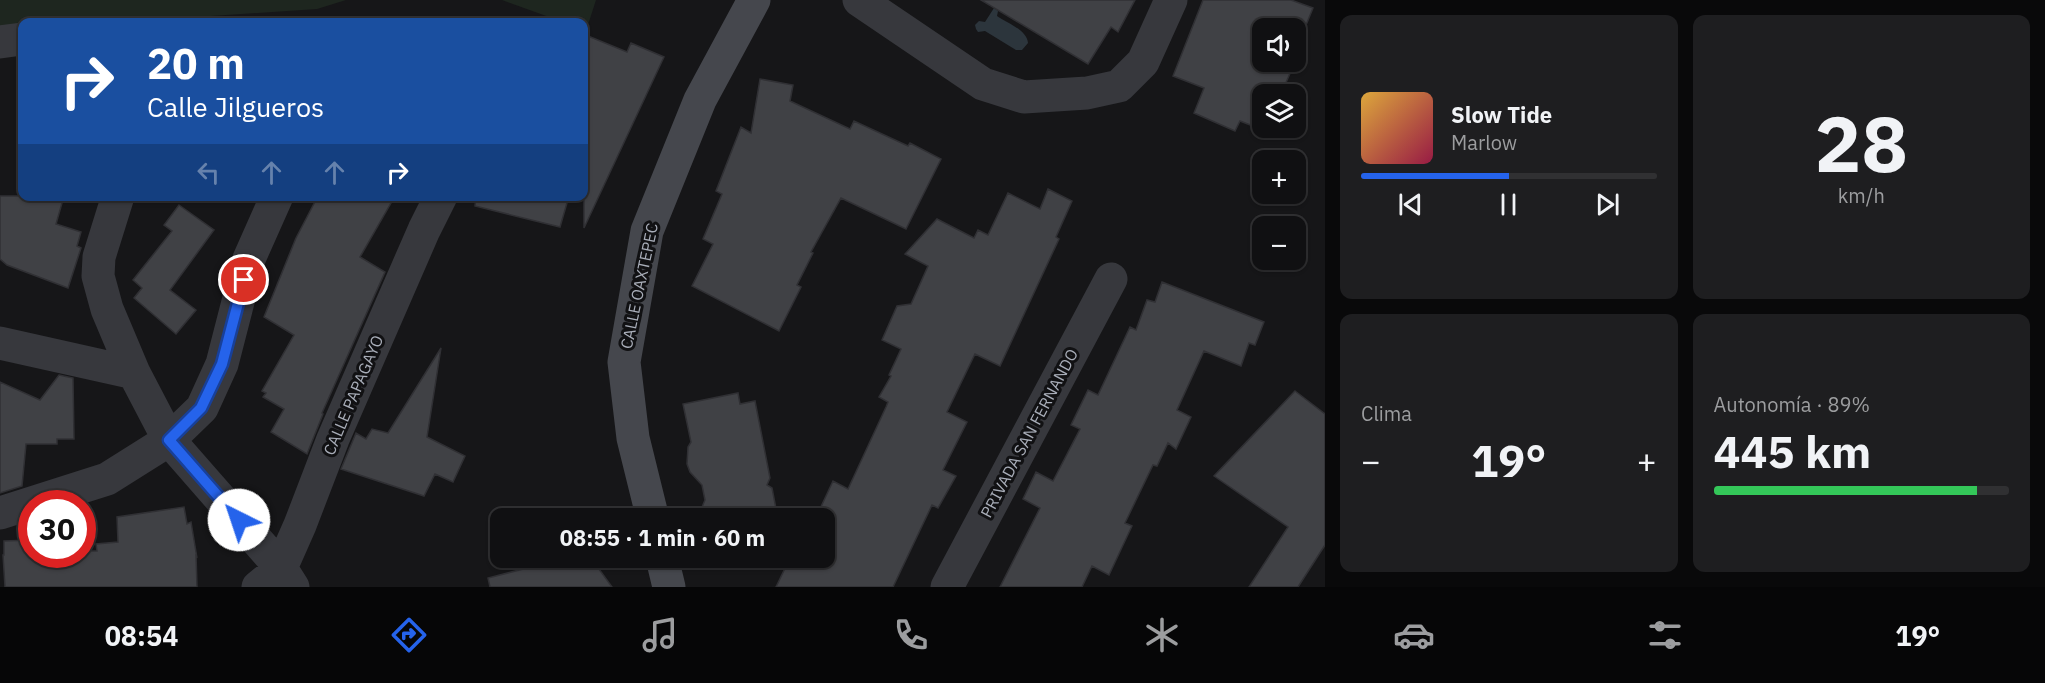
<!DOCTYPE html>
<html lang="es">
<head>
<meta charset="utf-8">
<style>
  :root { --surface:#101012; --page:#1e1e20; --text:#f1f3f6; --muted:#9c9d9f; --line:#303032; --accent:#2563eb }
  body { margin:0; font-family:"IBM Plex Sans",sans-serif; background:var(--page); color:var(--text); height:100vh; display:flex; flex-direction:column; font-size:22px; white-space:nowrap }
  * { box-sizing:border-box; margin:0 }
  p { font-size:20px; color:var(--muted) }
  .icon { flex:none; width:33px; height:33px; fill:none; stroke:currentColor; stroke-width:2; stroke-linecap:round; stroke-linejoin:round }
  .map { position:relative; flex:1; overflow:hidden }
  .sheet { display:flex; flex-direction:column; gap:15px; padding:15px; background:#09090a; width:720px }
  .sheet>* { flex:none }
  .banner { position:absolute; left:18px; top:18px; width:570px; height:183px; border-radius:12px; box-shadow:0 2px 4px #0004,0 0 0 2px var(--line); background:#1a4fa0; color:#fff; overflow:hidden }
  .buttons { position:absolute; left:1252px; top:18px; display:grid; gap:12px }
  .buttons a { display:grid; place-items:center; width:54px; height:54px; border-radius:12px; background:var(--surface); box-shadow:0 2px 4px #0004,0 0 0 2px var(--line); font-size:30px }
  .speed { position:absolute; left:18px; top:490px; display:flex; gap:12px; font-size:30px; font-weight:700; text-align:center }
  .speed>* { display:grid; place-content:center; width:78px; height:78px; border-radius:50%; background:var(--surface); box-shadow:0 2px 4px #0004,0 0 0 2px var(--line); line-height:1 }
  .speed .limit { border:9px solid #d22; background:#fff; color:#111 }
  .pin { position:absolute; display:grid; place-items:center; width:51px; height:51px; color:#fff; margin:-26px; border:3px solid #fff; border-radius:50%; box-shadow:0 2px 6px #0007 }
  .me { position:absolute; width:66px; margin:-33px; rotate:319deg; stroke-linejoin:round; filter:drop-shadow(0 0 4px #0008) }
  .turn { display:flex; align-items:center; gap:21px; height:126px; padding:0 30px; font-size:27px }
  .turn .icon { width:78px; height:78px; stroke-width:2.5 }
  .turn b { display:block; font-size:42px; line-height:51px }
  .lanes { display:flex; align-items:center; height:57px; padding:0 30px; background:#0003; justify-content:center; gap:30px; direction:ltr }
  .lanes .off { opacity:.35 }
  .big { font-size:45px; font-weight:800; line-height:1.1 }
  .sheet .tile { flex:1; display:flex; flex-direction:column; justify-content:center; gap:9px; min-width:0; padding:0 21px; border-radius:12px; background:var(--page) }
  .sheet .dial { align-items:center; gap:0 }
  .dial b { font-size:78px; line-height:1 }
  .song { display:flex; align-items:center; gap:18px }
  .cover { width:72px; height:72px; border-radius:9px; background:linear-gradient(135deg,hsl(40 70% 55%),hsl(340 70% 35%)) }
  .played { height:6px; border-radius:3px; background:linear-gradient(90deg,var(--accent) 50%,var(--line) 50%) }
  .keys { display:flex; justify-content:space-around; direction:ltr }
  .heat { display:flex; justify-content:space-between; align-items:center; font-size:33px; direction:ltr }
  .charge { height:9px; border-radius:4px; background:linear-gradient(90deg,#34c759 89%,var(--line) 0) }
  .sheet .tiles { flex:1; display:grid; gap:15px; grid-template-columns:repeat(2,1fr) }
  .trip { position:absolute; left:490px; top:508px; width:345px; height:60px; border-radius:12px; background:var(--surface); box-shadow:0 2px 4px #0004,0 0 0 2px var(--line); font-weight:800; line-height:60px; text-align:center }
  .tab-bar { display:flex; height:96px; justify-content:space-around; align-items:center; background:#060607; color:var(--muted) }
  .tab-bar .icon { width:42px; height:42px }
  .tab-bar .on { color:var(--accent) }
  .tab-bar b { font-size:27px; color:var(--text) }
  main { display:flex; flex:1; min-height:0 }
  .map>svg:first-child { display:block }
</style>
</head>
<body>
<main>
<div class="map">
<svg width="1325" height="587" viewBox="0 0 1325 587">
  <rect width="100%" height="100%" fill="#161618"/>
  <path fill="#1e261f" d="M0,0H346L317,9L122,22H22V29L0,31Z
    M502,0H596L586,31L584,30V22H563Z"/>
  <path fill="#2c353c" d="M994,8L998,11L997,16C1007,23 1027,30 1028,43L1022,50H1016L985,31L978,32L976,29L975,25L979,21L985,22Z"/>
  <path fill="#404145" stroke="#303034" stroke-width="1.5" d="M981,0H1135L1118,32L1111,27L1088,64Z
    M1203,0H1291L1313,8L1302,35L1305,36L1296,59V28H1263V62H1295L1281,94H1263V128H1268L1266,131L1240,121L1235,131L1194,113L1204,88L1173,76Z
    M588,36L627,52L631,43L664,57L584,228V37L587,39Z
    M760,79L793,85L790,101L850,129L854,121L908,146L910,143L941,159L906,229L841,198L811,252L813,253L797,285L801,287L779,331L692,286L713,244L703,239L722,194L716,191L741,127L751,133Z
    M1048,189L1072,201L1056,237L1059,239L1000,366L975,354L947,412L967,422L943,470L956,476L938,508L932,505L893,587H776L790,558H825V519H810L815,509L819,511L833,481L848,489L886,407L888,402L879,397L891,376L889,375L901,349L882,340L897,306L911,304L928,266L905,254L937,219L974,238L978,230L988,235L1008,193L1040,209Z
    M0,196H64L56,224L81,232L77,246L81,248L68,288L7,265L0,259Z
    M318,196H395L360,257L385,272L322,413L323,414L307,454L271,432L284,409L263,397L266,393L262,391L294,335L264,317L296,238Z
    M476,196H569L560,227L475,206Z
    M179,205L214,230L170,290L196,310L176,334L134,298L142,288L133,280L172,231L164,225Z
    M1162,282L1264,322L1255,345L1249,343L1241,366L1204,351L1177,410L1191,417L1176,449L1168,443L1157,466L1153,465L1125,523L1132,526L1109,575L1092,566L1082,587H1000L1040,508L1023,499L1036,472L1053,481L1080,429L1071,425L1088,390L1098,395L1130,327L1136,330L1147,300L1155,302Z
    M441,348L427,437L465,456L453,482L435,474L424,496L341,469L356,433L366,439L372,429L388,433Z
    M59,375L73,378L74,439H57V444H26L22,486L0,493V382L40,400Z
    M1295,391L1325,414V545L1298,587H1249L1288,527L1214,476Z
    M738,393L740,404L755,401L770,478L767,485L772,488L778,519H697L705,500L702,485L690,472L687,464L688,447L691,442L683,404Z
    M184,507L187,524L191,522L197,558L196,554L197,587H5L3,555H4V541L32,540V555H82V551H97L96,544L118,542L117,517Z
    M566,558H591L612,587H490L488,578Z"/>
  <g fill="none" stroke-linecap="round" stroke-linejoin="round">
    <path stroke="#37383d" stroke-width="33" d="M859,0L983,84L1024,97L1087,93L1119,86L1143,62L1171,0
      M0,42L22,39
      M118,196L99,257L98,276L107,309L134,373L169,440L281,568L293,587
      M0,343L134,373
      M0,513L107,479L169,440L202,408L222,364L249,259L277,196
      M258,587L281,568L300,525L333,439L424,230L441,196
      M947,587L1111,279"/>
    <path stroke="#45474d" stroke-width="33" d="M653,519L633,438L624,362L647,231L700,100L754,0
      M662,558L669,587"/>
  </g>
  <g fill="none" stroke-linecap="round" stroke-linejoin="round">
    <g stroke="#184099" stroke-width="15">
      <path id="route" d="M239,520L169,440L201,408L222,364L244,280"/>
    </g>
    <use href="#route" stroke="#2563eb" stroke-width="10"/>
  </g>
  <g text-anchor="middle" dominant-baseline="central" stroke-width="6" stroke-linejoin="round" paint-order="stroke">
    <g font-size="16" fill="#a8adb8" stroke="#111113">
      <text transform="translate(639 286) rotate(-78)">CALLE OAXTEPEC</text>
      <text transform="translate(353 395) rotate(-67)">CALLE PAPAGAYO</text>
      <text transform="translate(1029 433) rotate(-62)">PRIVADA SAN FERNANDO</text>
    </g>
  </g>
</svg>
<div class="buttons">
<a><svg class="icon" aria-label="sound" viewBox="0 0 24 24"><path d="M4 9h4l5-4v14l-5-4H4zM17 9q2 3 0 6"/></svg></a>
<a><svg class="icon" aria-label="layers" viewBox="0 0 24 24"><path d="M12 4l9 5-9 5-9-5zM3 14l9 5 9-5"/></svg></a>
<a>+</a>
<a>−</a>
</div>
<div class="speed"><div class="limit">30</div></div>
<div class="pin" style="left:244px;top:280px;background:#d93025"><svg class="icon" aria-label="arrive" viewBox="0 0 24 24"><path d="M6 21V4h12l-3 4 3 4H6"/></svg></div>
<svg class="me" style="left:239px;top:520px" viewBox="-20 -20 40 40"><circle r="19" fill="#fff"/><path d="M0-13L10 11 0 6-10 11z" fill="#2563eb"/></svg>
<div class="trip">08:55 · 1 min · 60 m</div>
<div class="banner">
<div class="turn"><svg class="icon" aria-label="right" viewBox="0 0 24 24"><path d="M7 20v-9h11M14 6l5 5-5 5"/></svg><div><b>20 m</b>Calle Jilgueros</div></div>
<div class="lanes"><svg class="icon off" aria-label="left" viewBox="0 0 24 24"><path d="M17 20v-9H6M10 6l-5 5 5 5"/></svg><svg class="icon off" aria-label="ahead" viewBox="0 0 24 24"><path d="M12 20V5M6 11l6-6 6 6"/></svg><svg class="icon off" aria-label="ahead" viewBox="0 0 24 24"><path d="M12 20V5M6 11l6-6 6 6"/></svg><svg class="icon" aria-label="right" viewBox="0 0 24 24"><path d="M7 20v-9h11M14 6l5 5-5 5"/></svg></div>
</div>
</div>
<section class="sheet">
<div class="tiles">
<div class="tile">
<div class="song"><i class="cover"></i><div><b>Slow Tide</b><p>Marlow</p></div></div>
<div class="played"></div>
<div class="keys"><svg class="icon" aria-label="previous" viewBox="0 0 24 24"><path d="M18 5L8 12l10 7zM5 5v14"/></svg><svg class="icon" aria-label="pause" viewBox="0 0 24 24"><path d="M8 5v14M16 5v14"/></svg><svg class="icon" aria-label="next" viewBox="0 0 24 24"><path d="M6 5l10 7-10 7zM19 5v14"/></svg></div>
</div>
<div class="tile dial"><b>28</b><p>km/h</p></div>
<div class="tile"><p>Clima</p>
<div class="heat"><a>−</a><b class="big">19°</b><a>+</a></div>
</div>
<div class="tile"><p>Autonomía · 89%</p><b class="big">445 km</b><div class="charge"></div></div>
</div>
</section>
</main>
<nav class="tab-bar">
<b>08:54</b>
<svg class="icon on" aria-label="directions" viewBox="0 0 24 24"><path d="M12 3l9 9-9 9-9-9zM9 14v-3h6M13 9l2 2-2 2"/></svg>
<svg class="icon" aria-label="music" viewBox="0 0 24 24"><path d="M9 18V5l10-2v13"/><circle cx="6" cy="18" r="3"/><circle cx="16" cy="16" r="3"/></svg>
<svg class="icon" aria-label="phone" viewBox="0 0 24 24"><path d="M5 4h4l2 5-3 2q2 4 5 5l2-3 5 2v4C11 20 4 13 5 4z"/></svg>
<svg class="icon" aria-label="climate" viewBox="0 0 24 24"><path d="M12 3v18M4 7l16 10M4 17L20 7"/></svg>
<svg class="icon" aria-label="car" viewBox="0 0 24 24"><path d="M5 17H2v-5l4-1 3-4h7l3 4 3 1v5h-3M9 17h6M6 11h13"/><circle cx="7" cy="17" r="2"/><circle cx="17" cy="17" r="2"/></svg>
<svg class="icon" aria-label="filters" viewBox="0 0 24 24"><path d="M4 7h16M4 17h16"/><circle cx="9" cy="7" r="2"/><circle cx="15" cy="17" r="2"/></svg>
<b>19°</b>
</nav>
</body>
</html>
